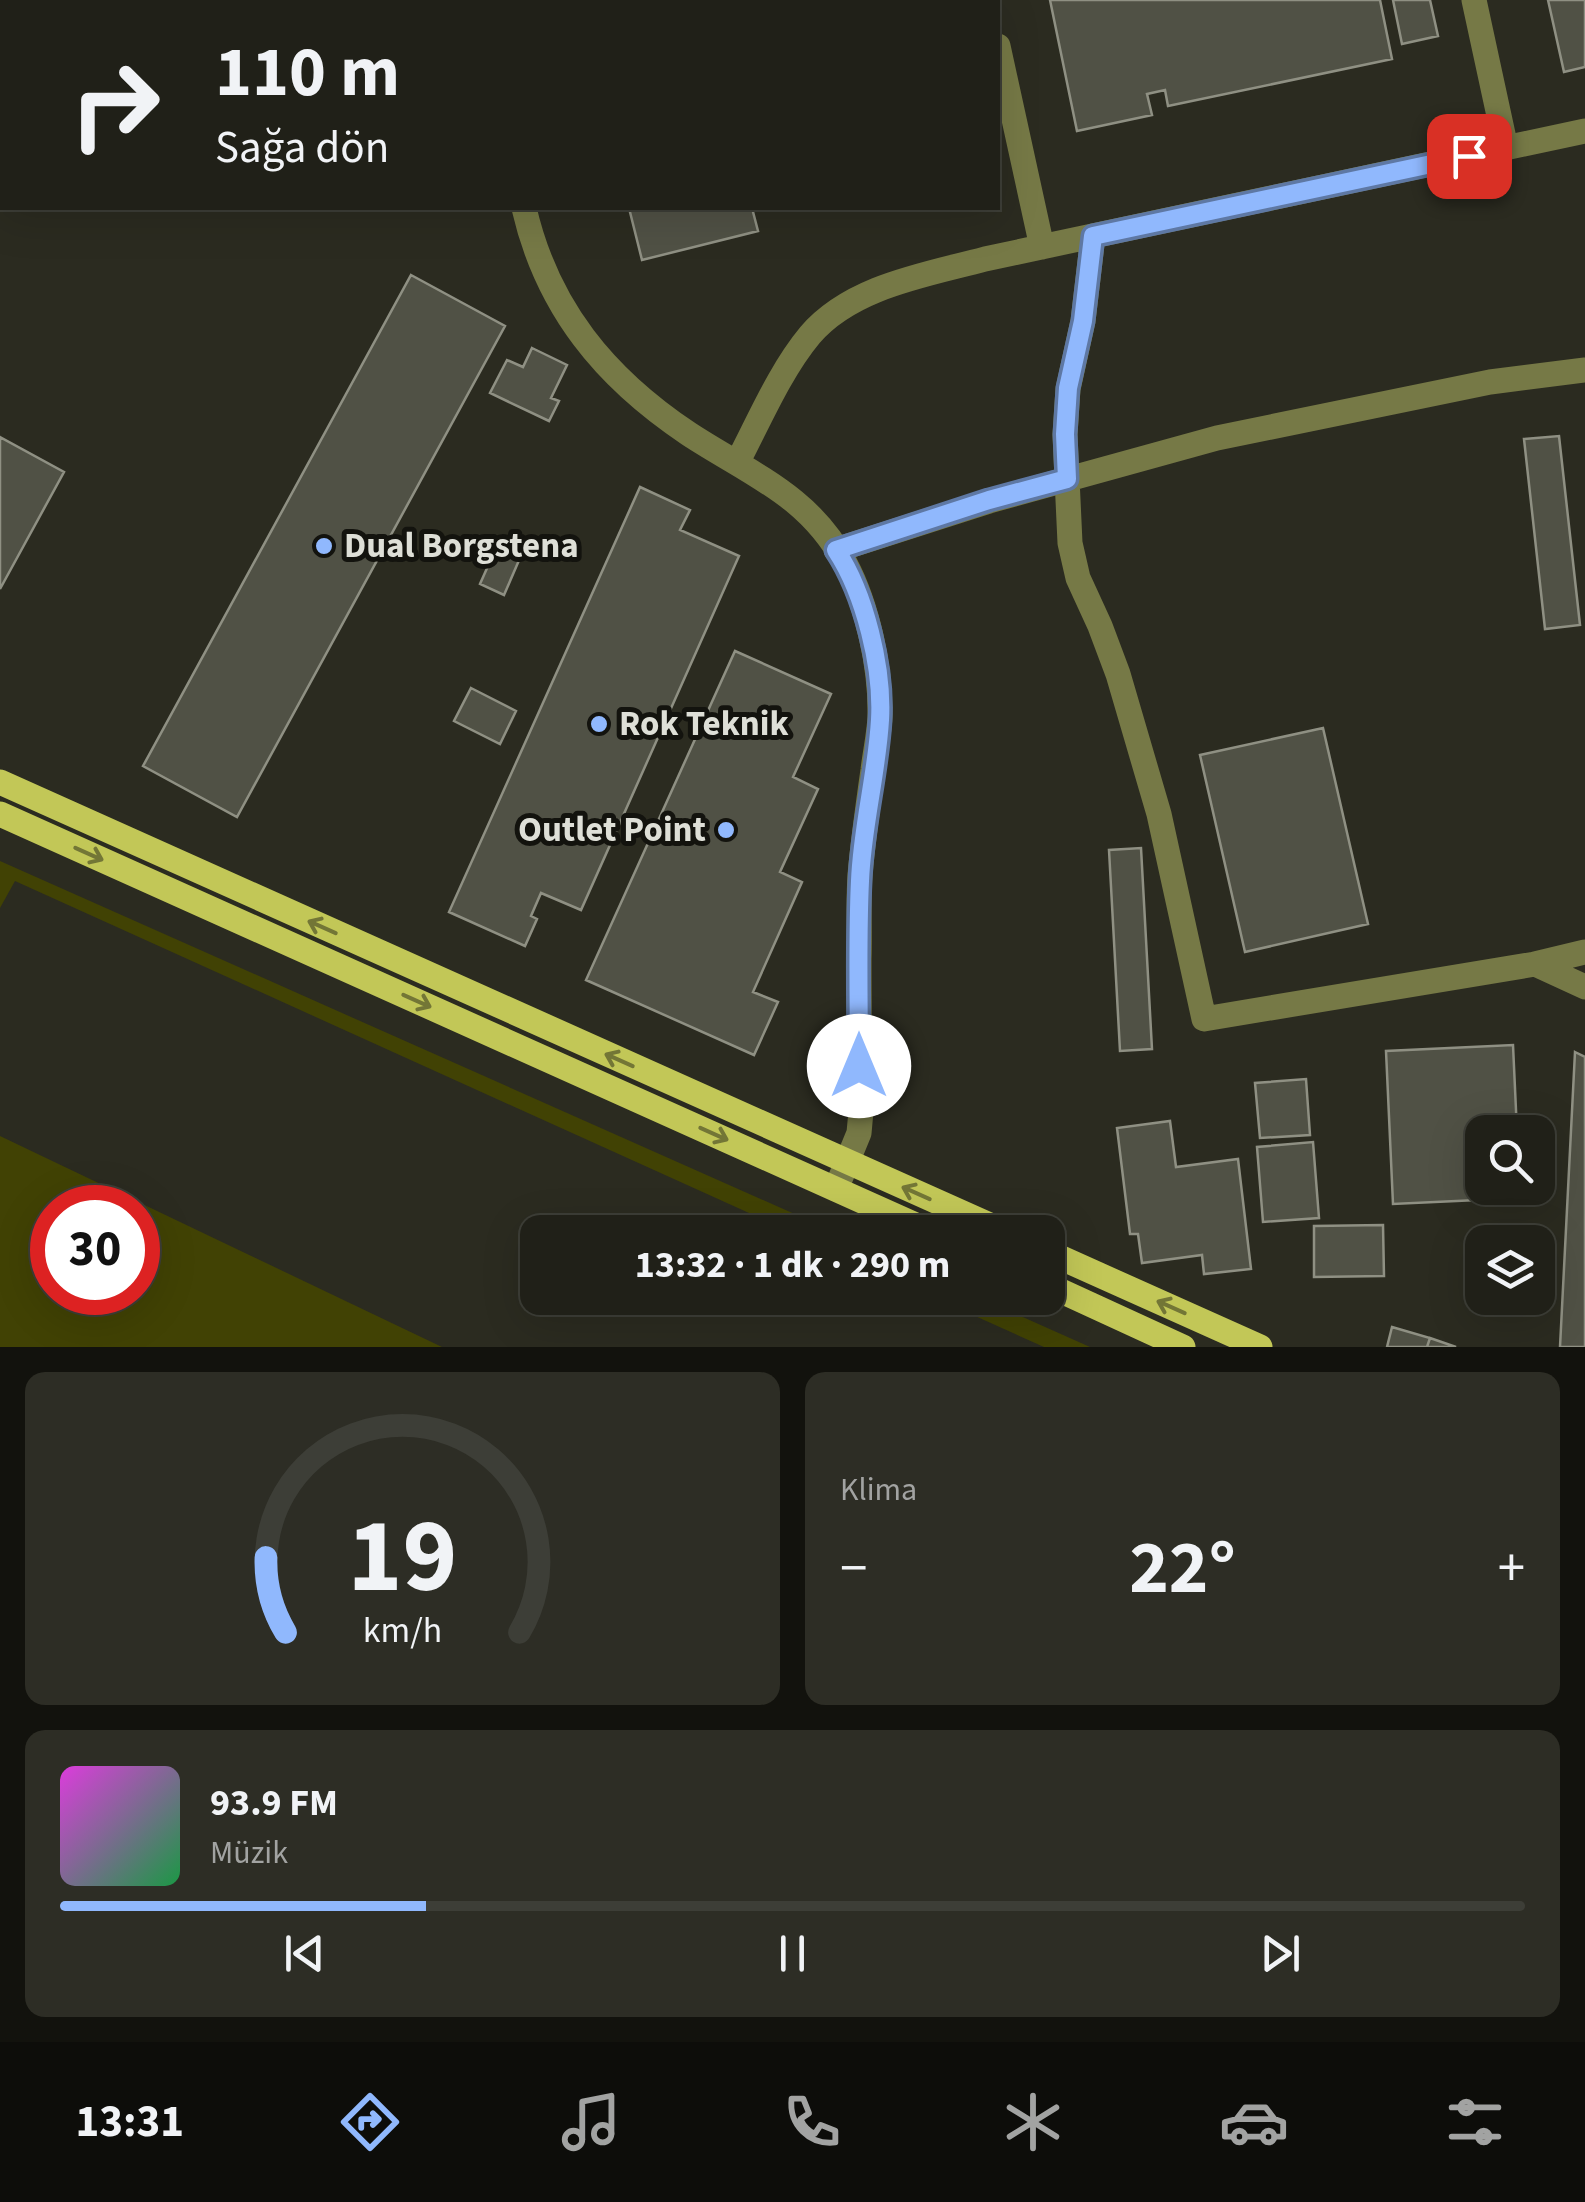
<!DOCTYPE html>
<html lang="tr">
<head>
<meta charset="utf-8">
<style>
  :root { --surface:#202018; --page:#2d2d25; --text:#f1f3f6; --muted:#a2a3a2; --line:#3d3e37; --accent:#90b8fd }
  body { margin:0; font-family:"Source Sans 3",sans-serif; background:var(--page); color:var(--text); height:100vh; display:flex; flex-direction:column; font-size:38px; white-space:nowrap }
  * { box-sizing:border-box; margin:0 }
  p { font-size:32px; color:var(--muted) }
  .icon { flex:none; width:55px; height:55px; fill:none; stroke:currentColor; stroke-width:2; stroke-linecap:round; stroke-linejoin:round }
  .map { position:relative; height:1347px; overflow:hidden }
  .details { display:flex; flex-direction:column; gap:25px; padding:25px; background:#12120d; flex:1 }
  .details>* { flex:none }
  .guide { position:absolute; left:0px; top:0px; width:1000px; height:210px; box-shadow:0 10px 40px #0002,0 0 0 2px var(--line); background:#202018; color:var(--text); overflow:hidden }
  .tools { position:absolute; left:1465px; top:1115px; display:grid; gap:20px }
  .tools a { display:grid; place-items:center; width:90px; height:90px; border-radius:20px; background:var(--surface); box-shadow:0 10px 40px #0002,0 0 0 2px var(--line); font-size:50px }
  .speed { position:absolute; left:30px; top:1185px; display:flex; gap:20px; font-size:50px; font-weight:700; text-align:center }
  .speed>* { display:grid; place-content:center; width:130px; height:130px; border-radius:50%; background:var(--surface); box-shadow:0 10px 40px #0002,0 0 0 2px var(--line); line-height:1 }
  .speed .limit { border:15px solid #d22; background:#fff; color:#111 }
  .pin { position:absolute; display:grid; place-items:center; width:85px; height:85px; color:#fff; margin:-42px; border-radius:20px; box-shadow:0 5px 15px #0006 }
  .me { position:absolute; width:110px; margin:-55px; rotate:0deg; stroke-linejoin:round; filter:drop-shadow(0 0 8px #0008) }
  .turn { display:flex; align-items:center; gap:35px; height:210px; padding:0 50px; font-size:45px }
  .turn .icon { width:130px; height:130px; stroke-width:2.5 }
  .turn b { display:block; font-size:70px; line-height:85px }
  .big { font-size:75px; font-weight:700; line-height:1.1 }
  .details .card { flex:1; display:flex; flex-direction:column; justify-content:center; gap:15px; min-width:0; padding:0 35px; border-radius:20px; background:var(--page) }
  .details .dial { align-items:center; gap:0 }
  .dial svg { height:260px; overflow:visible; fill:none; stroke:var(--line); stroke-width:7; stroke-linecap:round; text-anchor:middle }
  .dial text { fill:var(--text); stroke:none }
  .song { display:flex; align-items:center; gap:30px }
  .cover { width:120px; height:120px; border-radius:15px; background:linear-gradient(135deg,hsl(300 70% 55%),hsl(140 70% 35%)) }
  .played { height:10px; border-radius:5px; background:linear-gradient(90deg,var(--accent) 25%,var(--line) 25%) }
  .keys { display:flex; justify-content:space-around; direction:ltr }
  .heat { display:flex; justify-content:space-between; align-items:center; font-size:55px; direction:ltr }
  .details .tiles { flex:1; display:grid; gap:25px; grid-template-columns:1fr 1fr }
  .card:last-child { grid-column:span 2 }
  .trip { position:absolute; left:520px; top:1215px; width:545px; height:100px; border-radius:20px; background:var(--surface); box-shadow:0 10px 40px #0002,0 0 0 2px var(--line); font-weight:700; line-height:100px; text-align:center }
  .dock { display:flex; height:160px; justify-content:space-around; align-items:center; background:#0d0d0a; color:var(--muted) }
  .dock .icon { width:70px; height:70px }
  .dock .on { color:var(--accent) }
  .dock b { font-size:45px; color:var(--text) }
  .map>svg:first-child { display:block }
</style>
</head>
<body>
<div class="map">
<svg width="1585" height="1347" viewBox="0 0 1585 1347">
  <rect width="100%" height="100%" fill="#2b2b20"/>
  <path fill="#414204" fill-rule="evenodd" d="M0,861L835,1232H791L15,881L0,908Z
    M0,1136L442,1347H0ZM52,1208H138V1292H52Z
    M935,1298H980L1090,1347H1044Z"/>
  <path fill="#505145" stroke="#8f9083" stroke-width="2.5" d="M0,0H72L70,2H2V116L0,120Z
    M182,0H267L266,2H180Z
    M658,0H700V2H648Z
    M1050,0H1380L1392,59L1168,106L1165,90L1147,94L1152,115L1077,131Z
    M1393,0H1430L1438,36L1402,44Z
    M1548,0H1585V67L1564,72Z
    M629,208H752L758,231L642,260Z
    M411,275L505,326L237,817L143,766Z
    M532,348L567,365L551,398L559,401L549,421L490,393L507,360L523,367Z
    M1559,436L1580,625L1545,629L1524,439Z
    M0,437L64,472L0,589Z
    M640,487L690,510L680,530L739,556L581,910L541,893L531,916L537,919L525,946L449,912Z
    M496,548L520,558L504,595L480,584Z
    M735,651L831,694L793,777L818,789L780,872L802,882L753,992L778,1002L754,1055L586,980Z
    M471,688L516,711L500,744L454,721Z
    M1323,728L1368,924L1245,952L1200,755Z
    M1141,848L1152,1049L1120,1051L1109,850Z
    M1513,1045L1517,1132H1482V1188H1520V1198L1393,1204L1386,1051Z
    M1575,1052L1585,1057V1347H1560Z
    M1306,1079L1310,1135L1260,1138L1255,1083Z
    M1170,1121L1176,1167L1238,1159L1251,1269L1204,1274L1202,1255L1142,1263L1138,1234H1130L1117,1128Z
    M1313,1142L1319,1218L1263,1222L1257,1147Z
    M1383,1225L1384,1276L1314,1277V1226Z
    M1392,1327L1430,1338L1427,1347H1387Z
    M1430,1338L1456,1347H1427Z"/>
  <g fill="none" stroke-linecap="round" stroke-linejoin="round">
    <path stroke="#767946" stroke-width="25" d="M474,0L476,2
      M987,0L988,2
      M1474,0L1506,148
      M998,46L1042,247
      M524,208C547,308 605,378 689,434C750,474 809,495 845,563C868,606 881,669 880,717C879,735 875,753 873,770C868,805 863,840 860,875C858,903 860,931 859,959C859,1010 859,1060 861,1111L859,1133L836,1189
      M1093,236L1083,321L1068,389L1065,435L1070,543L1078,578L1100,626L1118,674L1159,814L1204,1019L1535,964L1585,987
      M737,463C759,421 780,371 810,335C852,286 926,275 985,259L1585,131
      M836,550L989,501L1217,438L1490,382L1585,370
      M1535,964L1585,952"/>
    <path stroke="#c2c757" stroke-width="25" d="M0,782L1005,1232
      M0,814L931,1232
      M1048,1252L1260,1347
      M1048,1285L1183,1347"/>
  </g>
  <defs><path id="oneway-shaft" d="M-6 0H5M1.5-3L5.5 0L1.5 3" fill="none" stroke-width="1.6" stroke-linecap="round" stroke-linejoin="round" transform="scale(2.5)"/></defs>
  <g stroke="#737636">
    <use href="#oneway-shaft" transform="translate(89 854) rotate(24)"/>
    <use href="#oneway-shaft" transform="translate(322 927) rotate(-156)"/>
    <use href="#oneway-shaft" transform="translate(417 1001) rotate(24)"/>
    <use href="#oneway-shaft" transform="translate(619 1060) rotate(-156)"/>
    <use href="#oneway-shaft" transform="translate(714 1134) rotate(24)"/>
    <use href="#oneway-shaft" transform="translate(916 1193) rotate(-156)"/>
    <use href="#oneway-shaft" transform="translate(1171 1307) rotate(-156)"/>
  </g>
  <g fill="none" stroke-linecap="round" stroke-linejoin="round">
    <g stroke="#5e78a4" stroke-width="25">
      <path id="route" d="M859,1066C859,1004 857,942 860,881C862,827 877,773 880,720C883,668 865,594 836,550L989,500L1067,479L1065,434L1068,388L1083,321L1093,236L1469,156"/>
    </g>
    <use href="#route" stroke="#90b8fd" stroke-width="18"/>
  </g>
  <g fill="#90b8fd" stroke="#13130e" stroke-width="4">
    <circle cx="324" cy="546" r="10"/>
    <circle cx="599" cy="724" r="10"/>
    <circle cx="726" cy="830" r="10"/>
  </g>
  <g text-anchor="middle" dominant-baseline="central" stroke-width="10" stroke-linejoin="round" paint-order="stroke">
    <g font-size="35" font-weight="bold" fill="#dedfd7" stroke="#13130e" text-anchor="start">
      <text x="344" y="546">Dual Borgstena</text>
      <text x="619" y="724">Rok Teknik</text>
      <text x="706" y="830" text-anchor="end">Outlet Point</text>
    </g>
  </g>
</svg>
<div class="tools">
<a><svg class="icon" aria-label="search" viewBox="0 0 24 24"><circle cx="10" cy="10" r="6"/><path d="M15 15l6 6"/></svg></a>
<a><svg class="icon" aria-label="layers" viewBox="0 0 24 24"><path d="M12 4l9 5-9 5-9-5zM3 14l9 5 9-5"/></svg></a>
</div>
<div class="speed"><div class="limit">30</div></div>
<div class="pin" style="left:1469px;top:156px;background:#d93025"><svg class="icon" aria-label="arrive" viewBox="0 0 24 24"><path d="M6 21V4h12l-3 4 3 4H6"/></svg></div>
<svg class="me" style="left:859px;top:1066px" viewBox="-20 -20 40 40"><circle r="19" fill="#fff"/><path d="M0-13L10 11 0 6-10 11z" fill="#90b8fd"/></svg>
<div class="trip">13:32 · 1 dk · 290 m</div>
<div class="guide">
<div class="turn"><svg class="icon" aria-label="right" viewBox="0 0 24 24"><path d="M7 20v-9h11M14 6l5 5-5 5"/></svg><div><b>110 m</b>Sağa dön</div></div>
</div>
</div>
<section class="details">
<div class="tiles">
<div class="card dial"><svg viewBox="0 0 100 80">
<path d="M14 69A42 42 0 1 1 86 69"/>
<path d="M14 69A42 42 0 0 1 8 46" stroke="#90b8fd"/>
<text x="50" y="56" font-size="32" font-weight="700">19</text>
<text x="50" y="72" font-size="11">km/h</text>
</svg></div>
<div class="card"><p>Klima</p>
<div class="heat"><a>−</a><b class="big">22°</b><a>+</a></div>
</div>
<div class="card">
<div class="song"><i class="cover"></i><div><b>93.9 FM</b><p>Müzik</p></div></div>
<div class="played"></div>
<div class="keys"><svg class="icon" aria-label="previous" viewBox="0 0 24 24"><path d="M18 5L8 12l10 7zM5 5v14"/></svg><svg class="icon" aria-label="pause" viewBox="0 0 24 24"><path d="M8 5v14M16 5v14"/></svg><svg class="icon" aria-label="next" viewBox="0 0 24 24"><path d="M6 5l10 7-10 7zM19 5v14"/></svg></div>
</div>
</div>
</section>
<nav class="dock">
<b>13:31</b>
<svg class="icon on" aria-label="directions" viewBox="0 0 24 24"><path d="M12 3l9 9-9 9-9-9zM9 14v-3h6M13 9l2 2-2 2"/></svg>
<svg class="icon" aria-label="music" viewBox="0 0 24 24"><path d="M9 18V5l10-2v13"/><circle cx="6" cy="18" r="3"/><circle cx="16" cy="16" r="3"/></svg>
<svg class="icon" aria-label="phone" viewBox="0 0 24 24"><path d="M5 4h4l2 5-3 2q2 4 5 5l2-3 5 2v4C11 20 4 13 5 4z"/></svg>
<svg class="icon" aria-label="climate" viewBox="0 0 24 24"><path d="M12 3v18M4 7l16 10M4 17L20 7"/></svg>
<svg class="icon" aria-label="car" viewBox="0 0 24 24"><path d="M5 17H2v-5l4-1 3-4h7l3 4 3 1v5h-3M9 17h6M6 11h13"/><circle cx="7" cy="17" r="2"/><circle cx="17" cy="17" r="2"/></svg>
<svg class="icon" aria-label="filters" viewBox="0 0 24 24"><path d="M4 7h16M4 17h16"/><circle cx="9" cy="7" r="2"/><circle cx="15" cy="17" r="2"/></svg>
</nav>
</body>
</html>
